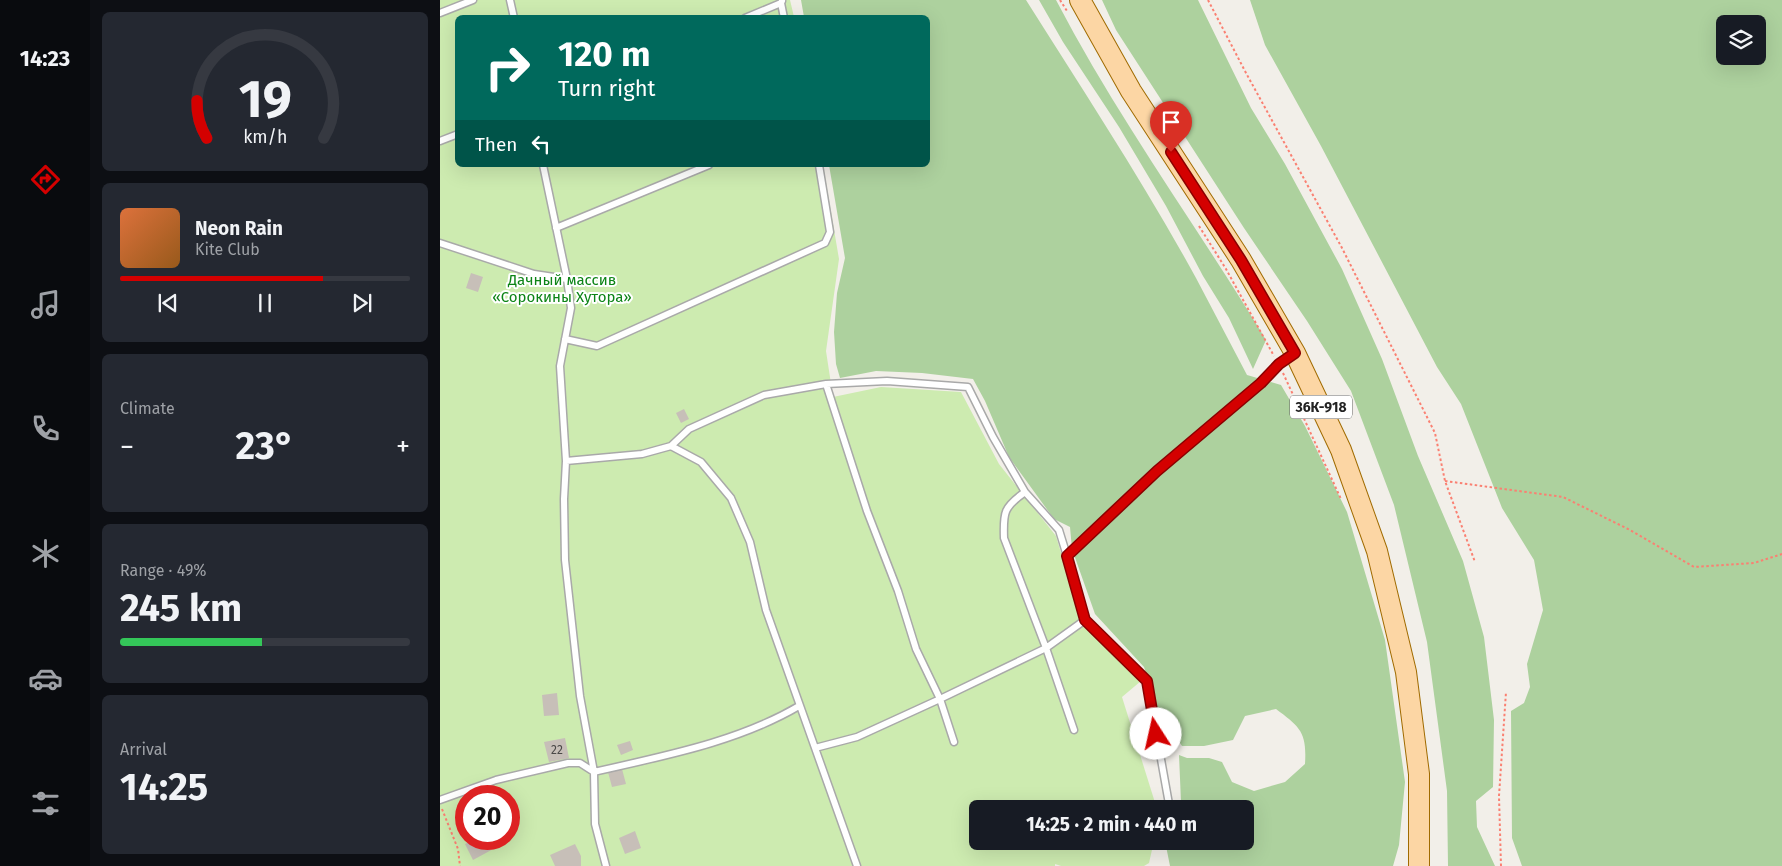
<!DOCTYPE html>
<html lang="en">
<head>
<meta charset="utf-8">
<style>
  :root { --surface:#171b24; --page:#242831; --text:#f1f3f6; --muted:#9ea1a6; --line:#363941; --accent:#d40000 }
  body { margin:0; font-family:"Fira Sans",sans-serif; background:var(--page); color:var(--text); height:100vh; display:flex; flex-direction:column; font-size:19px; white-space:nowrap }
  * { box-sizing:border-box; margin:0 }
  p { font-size:16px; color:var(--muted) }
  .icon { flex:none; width:28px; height:28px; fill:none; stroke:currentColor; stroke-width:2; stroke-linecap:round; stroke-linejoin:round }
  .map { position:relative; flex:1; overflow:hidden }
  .side { display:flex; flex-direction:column; gap:12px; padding:12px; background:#0d0f14; width:350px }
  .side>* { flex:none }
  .top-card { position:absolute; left:15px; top:15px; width:475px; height:152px; border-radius:8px; box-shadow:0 5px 20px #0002; background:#00695c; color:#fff; overflow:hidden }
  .controls { position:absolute; left:1276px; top:15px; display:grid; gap:10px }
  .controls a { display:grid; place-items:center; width:50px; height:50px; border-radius:8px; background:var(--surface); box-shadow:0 5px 20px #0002; font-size:25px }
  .speed { position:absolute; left:15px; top:785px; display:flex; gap:10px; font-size:25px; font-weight:700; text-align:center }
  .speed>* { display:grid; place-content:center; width:65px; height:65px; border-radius:50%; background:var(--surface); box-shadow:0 5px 20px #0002; line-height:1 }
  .speed .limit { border:8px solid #d22; background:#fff; color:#111 }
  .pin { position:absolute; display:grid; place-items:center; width:42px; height:42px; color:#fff; margin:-51px -21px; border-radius:50% 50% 50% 0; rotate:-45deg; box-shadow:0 0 5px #0007 }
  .pin .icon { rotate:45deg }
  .me { position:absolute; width:55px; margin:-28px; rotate:350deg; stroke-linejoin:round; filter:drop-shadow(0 0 4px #0008) }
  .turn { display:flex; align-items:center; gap:18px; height:105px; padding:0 20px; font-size:22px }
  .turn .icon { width:65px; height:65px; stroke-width:2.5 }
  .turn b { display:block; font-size:35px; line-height:42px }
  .then { display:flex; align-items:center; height:48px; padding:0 20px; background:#0003; gap:10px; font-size:19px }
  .big { font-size:38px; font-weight:700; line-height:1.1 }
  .side .widget { flex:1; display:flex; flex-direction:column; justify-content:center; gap:8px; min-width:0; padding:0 18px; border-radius:8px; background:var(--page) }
  .side .dial { align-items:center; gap:0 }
  .dial svg { height:130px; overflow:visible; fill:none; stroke:var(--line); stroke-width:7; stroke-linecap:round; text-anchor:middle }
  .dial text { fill:var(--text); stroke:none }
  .song { display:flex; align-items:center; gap:15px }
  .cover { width:60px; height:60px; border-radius:8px; background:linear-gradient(135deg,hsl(20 70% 55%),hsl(30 70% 35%)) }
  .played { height:5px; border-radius:2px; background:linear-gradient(90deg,var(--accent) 70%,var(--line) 70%) }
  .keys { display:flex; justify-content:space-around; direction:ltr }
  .heat { display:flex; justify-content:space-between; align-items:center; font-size:28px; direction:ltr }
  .charge { height:8px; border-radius:4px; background:linear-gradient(90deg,#34c759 49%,var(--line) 0) }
  .trip { position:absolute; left:529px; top:800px; width:285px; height:50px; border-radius:8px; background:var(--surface); box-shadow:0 5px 20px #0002; font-weight:700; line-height:50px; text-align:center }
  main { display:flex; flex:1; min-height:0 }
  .menu { display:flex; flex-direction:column; width:90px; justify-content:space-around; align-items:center; background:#090b0e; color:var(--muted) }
  .menu .icon { width:35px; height:35px }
  .menu .on { color:var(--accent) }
  .menu b { font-size:22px; color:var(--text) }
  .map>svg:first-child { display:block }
</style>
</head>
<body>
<main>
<nav class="menu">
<b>14:23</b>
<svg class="icon on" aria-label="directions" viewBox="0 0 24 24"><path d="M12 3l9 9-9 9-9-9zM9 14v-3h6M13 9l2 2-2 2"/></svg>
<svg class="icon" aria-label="music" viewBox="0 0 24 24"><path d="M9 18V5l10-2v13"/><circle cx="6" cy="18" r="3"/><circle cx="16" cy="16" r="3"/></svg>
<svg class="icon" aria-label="phone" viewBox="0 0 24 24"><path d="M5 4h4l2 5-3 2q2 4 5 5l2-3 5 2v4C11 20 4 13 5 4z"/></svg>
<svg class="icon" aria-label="climate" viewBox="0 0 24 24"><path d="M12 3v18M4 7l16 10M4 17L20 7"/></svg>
<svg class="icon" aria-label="car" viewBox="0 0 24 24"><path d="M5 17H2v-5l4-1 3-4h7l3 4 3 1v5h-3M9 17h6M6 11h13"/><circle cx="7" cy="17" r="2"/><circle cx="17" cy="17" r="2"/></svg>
<svg class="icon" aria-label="filters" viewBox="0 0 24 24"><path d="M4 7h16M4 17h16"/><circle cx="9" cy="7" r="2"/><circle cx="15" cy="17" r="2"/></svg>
</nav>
<section class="side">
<div class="widget dial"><svg viewBox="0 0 100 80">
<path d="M14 69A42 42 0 1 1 86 69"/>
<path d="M14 69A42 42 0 0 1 8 46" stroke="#d40000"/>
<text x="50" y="56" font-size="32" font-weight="700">19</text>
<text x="50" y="72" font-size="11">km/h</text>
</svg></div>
<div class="widget">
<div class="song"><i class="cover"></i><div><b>Neon Rain</b><p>Kite Club</p></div></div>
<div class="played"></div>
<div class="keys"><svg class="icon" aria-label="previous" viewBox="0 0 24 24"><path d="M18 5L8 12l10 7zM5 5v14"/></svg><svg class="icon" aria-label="pause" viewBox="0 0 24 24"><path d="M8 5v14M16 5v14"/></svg><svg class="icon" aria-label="next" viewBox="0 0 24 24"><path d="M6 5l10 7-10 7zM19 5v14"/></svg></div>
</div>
<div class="widget"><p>Climate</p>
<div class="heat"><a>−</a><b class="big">23°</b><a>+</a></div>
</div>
<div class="widget"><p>Range · 49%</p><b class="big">245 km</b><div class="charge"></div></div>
<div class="widget"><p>Arrival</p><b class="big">14:25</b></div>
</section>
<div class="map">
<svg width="1342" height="866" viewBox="0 0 1342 866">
  <rect width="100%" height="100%" fill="#f2efe9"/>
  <path fill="#cdebb0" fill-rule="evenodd" d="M0,0H350L354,17L18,18V165H383L399,259L386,351L393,397L441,387L521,392L559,464L616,536L642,624L701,681L682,697L717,809H538V841H714L709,863L704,866H621L615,864V866H0ZM26,796H69V839H26Z"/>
  <path fill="#add19e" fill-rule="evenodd" d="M361,0H586C644,92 704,183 756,278C773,310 790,343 807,375L841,385L865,426L907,512L945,640L965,782L959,845L953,866H730L725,841H805V809H738L741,802L739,755L747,758H769L782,762L792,782L814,791L845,782L865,764C867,732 860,727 836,709L805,716L793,740L764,746H742L719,713L704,667L655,614L632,549L630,527L614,519L569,457L545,401L533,379L482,373L436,371L400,378L396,364L394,332L397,293L405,258L389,165H488V18L364,17Z
    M599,0H616C678,119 757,226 826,340L813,369L789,318L763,276L726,206L679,127L623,42Z
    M662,0H758L811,108L845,164L902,269L942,359L978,456L1023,561L1044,637L1054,720L1053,787L1036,801L1037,827L1055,866H1008L1007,791L987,642L954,505L911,391L867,321L804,228L676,30Z
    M810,0H1342V866H1082L1072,838L1071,711L1084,703L1090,687L1087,664L1103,610L1094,560L1062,508L1021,404L997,367L881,146L825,45ZM1285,24H1318V56H1285Z"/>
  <path fill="#c7bfb8" d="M31,273L43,277L38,292L26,288Z
    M244,409L249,419L241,423L236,413Z
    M117,693L119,715L104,716L102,695Z
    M125,738L129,758L109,762L104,742Z
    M190,741L193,750L181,755L177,745Z
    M182,769L186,784L172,787L168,772Z
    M195,831L201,848L185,854L179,838Z
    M35,839H50L55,848L33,860L25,844Z
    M135,844L141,856V866H115L110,855Z"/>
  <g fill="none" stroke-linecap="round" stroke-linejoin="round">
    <g stroke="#a9a9a9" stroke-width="9">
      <path id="service" d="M70,0L74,18
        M342,1L341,3L344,18
        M0,13L33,0
        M305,18L341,3
        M0,141L18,134
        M103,165L127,279L131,308L120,366L126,461L124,499L125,560L140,696L154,772L155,824L166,866
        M116,228L269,165
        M0,243L94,274L127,279
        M125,339L157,346L385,243L390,232L379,165
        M386,384L447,381L528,387L553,437L585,492C564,507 563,512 564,538L606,648L634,730
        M231,446L249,429L324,395L386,384L427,511L458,591L476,649L500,699L514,742
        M126,461L202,454L231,446L261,462L291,498L310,542L326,610L417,866
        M585,492L619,530L627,556L717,471L821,383L839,364L852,355
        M627,556L645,620L707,681L729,804
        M375,748L417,737L500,699L606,648L645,620
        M0,800L56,780L128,763H140L154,772C223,756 298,742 359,706"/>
    </g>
    <g stroke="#a06b00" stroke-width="22">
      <path id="primary" d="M640,0L691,91L801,260L855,353L901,450L937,551L966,672L979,774V866"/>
    </g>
    <path stroke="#fa8072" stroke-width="2" stroke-dasharray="2.5 2.5" stroke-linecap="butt" d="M620,0L627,11
      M768,0L806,73L902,248L995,433L1005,481L1035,562
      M759,226L786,269L834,356
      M843,373L901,499
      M1005,481L1123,497L1188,529L1254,567L1314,563L1342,554
      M2,809L18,849L20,866
      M1061,866L1059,796L1066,692"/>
    <use href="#service" stroke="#fff" stroke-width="6"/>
    <use href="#primary" stroke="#fcd6a4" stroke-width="20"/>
  </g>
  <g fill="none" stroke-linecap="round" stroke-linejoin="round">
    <g stroke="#8a0000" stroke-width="12">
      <path id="route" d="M716,734L707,681L645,620L627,556L717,471L821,383L839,364L855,353L801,260L731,152"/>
    </g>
    <use href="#route" stroke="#d40000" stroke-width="9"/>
  </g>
  <g text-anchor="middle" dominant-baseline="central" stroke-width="4" stroke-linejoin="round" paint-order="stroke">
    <g font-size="12" fill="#4b4948">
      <text x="117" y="750">22</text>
    </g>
    <rect fill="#fff" stroke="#646464" stroke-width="1" x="850" y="395.5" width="62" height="23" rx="4"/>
    <g font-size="14" font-weight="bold" fill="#222">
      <text x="881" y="407">36К-918</text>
    </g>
    <g font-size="15" fill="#0c8416" stroke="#fff">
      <text x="122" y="280">Дачный массив<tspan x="122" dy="17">«Сорокины Хутора»</tspan></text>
    </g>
  </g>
</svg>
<div class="controls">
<a><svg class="icon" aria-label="layers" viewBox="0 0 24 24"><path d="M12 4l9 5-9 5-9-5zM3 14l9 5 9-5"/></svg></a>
</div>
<div class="speed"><div class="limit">20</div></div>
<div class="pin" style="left:731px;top:152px;background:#d93025"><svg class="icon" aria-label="arrive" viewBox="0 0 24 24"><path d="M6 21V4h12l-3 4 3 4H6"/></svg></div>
<svg class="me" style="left:716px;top:734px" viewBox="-20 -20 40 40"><circle r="19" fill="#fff"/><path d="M0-13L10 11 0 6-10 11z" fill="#d40000"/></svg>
<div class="trip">14:25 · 2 min · 440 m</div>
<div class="top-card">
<div class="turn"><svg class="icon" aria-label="right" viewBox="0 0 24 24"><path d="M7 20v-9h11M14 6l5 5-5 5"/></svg><div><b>120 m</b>Turn right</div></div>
<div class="then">Then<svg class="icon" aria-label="left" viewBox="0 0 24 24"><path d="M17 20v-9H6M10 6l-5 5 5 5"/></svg></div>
</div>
</div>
</main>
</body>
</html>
